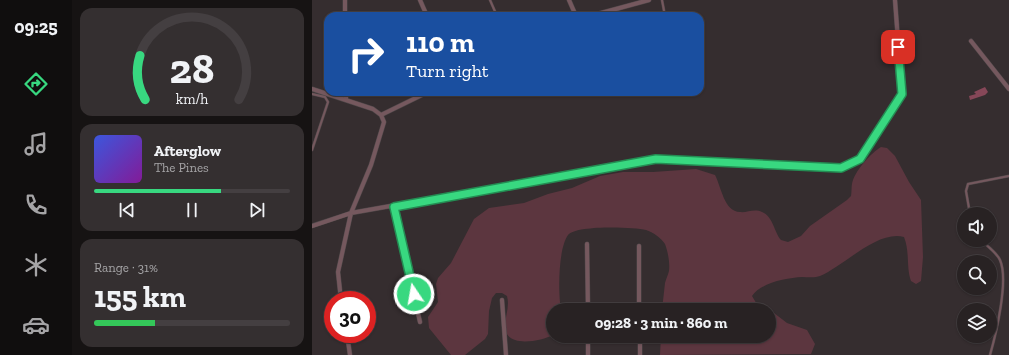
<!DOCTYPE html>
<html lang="en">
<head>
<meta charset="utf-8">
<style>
  :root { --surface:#282223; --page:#342f30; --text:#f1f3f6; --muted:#a5a4a6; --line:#443f41; --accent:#38d880 }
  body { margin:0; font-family:"Zilla Slab",serif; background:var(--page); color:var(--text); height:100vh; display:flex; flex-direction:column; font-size:15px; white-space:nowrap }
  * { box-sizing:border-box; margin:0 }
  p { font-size:13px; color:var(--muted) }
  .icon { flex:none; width:22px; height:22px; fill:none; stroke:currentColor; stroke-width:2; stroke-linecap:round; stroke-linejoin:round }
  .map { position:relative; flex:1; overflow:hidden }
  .sheet { display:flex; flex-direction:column; gap:8px; padding:8px; background:#161313; width:240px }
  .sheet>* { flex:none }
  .top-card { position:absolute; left:12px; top:12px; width:380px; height:84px; border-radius:12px; box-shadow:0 1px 3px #0004,0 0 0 1px var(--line); background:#1a4fa0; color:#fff; overflow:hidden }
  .tools { position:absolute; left:645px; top:207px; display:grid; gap:8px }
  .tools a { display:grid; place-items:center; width:40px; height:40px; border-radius:50%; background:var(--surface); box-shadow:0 1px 3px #0004,0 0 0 1px var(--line); font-size:20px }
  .speed { position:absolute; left:12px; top:291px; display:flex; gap:8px; font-size:20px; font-weight:700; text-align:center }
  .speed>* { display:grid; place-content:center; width:52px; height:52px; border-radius:50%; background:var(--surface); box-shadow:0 1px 3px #0004,0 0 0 1px var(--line); line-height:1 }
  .speed .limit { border:6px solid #d22; background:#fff; color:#111 }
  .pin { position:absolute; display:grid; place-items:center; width:34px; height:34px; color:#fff; margin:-17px; border-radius:8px; box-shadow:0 2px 6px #0006 }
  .me { position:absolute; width:44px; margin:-22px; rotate:348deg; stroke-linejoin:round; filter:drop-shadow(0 0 3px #0008) }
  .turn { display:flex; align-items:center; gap:14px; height:84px; padding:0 16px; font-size:18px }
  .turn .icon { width:52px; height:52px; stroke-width:2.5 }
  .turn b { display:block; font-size:28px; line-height:34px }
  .big { font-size:30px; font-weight:700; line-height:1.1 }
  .sheet .widget { flex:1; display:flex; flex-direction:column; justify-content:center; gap:6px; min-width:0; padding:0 14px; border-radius:12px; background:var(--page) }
  .sheet .dial { align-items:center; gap:0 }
  .dial svg { height:104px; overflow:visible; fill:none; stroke:var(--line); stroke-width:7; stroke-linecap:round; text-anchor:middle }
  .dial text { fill:var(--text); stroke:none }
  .song { display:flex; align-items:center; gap:12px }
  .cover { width:48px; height:48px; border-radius:6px; background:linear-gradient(135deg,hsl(230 70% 55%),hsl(290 70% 35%)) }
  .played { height:4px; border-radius:2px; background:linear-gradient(90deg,var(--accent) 65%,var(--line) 65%) }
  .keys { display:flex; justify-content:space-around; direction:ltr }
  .charge { height:6px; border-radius:3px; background:linear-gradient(90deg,#34c759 31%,var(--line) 0) }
  .trip { position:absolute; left:234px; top:303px; width:230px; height:40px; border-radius:20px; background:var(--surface); box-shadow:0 1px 3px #0004,0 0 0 1px var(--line); font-weight:700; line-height:40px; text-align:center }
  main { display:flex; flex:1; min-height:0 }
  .tabs { display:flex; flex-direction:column; width:72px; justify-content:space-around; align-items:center; background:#100e0e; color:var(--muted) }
  .tabs .icon { width:28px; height:28px }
  .tabs .selected { color:var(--accent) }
  .tabs b { font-size:18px; color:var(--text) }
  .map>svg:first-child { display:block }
</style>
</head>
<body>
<main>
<nav class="tabs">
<b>09:25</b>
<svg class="icon selected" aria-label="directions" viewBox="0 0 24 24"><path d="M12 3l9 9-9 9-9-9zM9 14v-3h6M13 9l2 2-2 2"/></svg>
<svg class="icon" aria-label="music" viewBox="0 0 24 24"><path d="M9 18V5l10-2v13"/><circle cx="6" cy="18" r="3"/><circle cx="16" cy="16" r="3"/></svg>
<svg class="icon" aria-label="phone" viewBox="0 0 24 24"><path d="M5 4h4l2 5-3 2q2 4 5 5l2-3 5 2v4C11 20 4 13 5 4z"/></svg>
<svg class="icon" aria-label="climate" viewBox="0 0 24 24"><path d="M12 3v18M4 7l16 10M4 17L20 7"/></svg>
<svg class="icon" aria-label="car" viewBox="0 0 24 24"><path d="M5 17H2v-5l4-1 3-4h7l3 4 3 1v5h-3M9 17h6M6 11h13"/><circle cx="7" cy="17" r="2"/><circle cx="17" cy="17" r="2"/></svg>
</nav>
<section class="sheet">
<div class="widget dial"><svg viewBox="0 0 100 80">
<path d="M14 69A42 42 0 1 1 86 69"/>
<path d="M14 69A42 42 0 0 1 10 35" stroke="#38d880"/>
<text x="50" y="56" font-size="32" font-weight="700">28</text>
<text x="50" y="72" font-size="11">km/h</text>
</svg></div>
<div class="widget">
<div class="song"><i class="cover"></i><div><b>Afterglow</b><p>The Pines</p></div></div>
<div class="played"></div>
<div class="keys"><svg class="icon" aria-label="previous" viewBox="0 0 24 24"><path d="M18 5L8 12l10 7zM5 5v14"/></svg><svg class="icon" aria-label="pause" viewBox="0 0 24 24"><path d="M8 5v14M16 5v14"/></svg><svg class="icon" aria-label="next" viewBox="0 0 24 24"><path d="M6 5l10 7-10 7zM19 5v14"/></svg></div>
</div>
<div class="widget"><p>Range · 31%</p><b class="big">155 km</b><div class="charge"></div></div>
</section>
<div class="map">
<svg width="697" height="355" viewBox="0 0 697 355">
  <rect width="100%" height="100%" fill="#352d2f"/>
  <path fill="#5c363f" d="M569,147L575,148L583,156L597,182L609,200L611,257L609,281L604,284L599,281C594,267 598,252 592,237C565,230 532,266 508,276C503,278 496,277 490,277C475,278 450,282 440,296L446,306L453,310H350C351,301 352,292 353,283C354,279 356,275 357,271C358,263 356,252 353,244C349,238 341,232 334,230C321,227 264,225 256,235C246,249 246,293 249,310H241V335C229,341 194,349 193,327C193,316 198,307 195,296L190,293H184L180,298L177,311L176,334L173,339L153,355H139L117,328L116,317L126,302L124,284L126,278L139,263L162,219L177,208L212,203L236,194L260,188L288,176L311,172H341L384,169L403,175C409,186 412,212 428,212C435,213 442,208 450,212C461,216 462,232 469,240L476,242L489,236L498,226L535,200L539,196C540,191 539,185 541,180C545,169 559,153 569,147Z
    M457,311L462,313L475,323L495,330L503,344L499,354L348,355L349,336H457Z"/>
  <path fill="#864758" d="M673,87L676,92L673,95L658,100L657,96L664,94L662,92Z"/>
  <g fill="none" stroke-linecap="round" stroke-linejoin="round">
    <g stroke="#50484a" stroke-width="3">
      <path id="service" d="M178,0L185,16
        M350,0L353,16
        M370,92V93
        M0,94L13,97L16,102L0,150
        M658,214L654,191L656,184L697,176
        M669,240C675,246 685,253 688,260C697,280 684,334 678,355"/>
    </g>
    <g stroke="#50484a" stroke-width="5">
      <path id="minor" d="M33,0V16
        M108,0L115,16
        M257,0L264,16
        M278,16L337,0
        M659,41L697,89
        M0,89L61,109L69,115L72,122L59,165L39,213L26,272L29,300
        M34,92V100
        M69,115L116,92
        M82,207L108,322
        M0,226L39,213L344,159L529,168L548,159L590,95L583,0
        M275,244L276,310
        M327,246V310
        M190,300L194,355
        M35,334L38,355
        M276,336V355
        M328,336V355"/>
    </g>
    <use href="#service" stroke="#75585e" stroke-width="2"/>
    <use href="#minor" stroke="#75585e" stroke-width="4"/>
  </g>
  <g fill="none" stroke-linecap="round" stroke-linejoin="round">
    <g stroke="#248c53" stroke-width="10">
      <path id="route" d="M102,294L82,207L344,159L529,168L548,159L590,94L586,47"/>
    </g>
    <use href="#route" stroke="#38d880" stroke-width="7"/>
  </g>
</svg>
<div class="tools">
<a><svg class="icon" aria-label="sound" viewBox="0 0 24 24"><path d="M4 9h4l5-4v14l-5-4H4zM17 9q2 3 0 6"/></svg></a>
<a><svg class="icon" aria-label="search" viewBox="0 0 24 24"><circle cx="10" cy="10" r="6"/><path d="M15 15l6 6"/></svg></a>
<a><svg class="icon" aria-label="layers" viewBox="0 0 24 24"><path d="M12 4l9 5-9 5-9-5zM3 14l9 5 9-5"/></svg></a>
</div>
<div class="speed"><div class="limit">30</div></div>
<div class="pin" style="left:586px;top:47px;background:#d93025"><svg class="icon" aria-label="arrive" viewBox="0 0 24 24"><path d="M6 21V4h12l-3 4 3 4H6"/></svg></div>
<svg class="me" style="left:102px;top:294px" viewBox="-20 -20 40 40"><circle r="17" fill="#38d880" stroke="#fff" stroke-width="3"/><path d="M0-11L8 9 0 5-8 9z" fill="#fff"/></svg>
<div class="trip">09:28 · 3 min · 860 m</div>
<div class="top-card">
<div class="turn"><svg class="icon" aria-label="right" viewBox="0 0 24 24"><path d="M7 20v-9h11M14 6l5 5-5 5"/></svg><div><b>110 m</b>Turn right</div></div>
</div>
</div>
</main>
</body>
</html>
